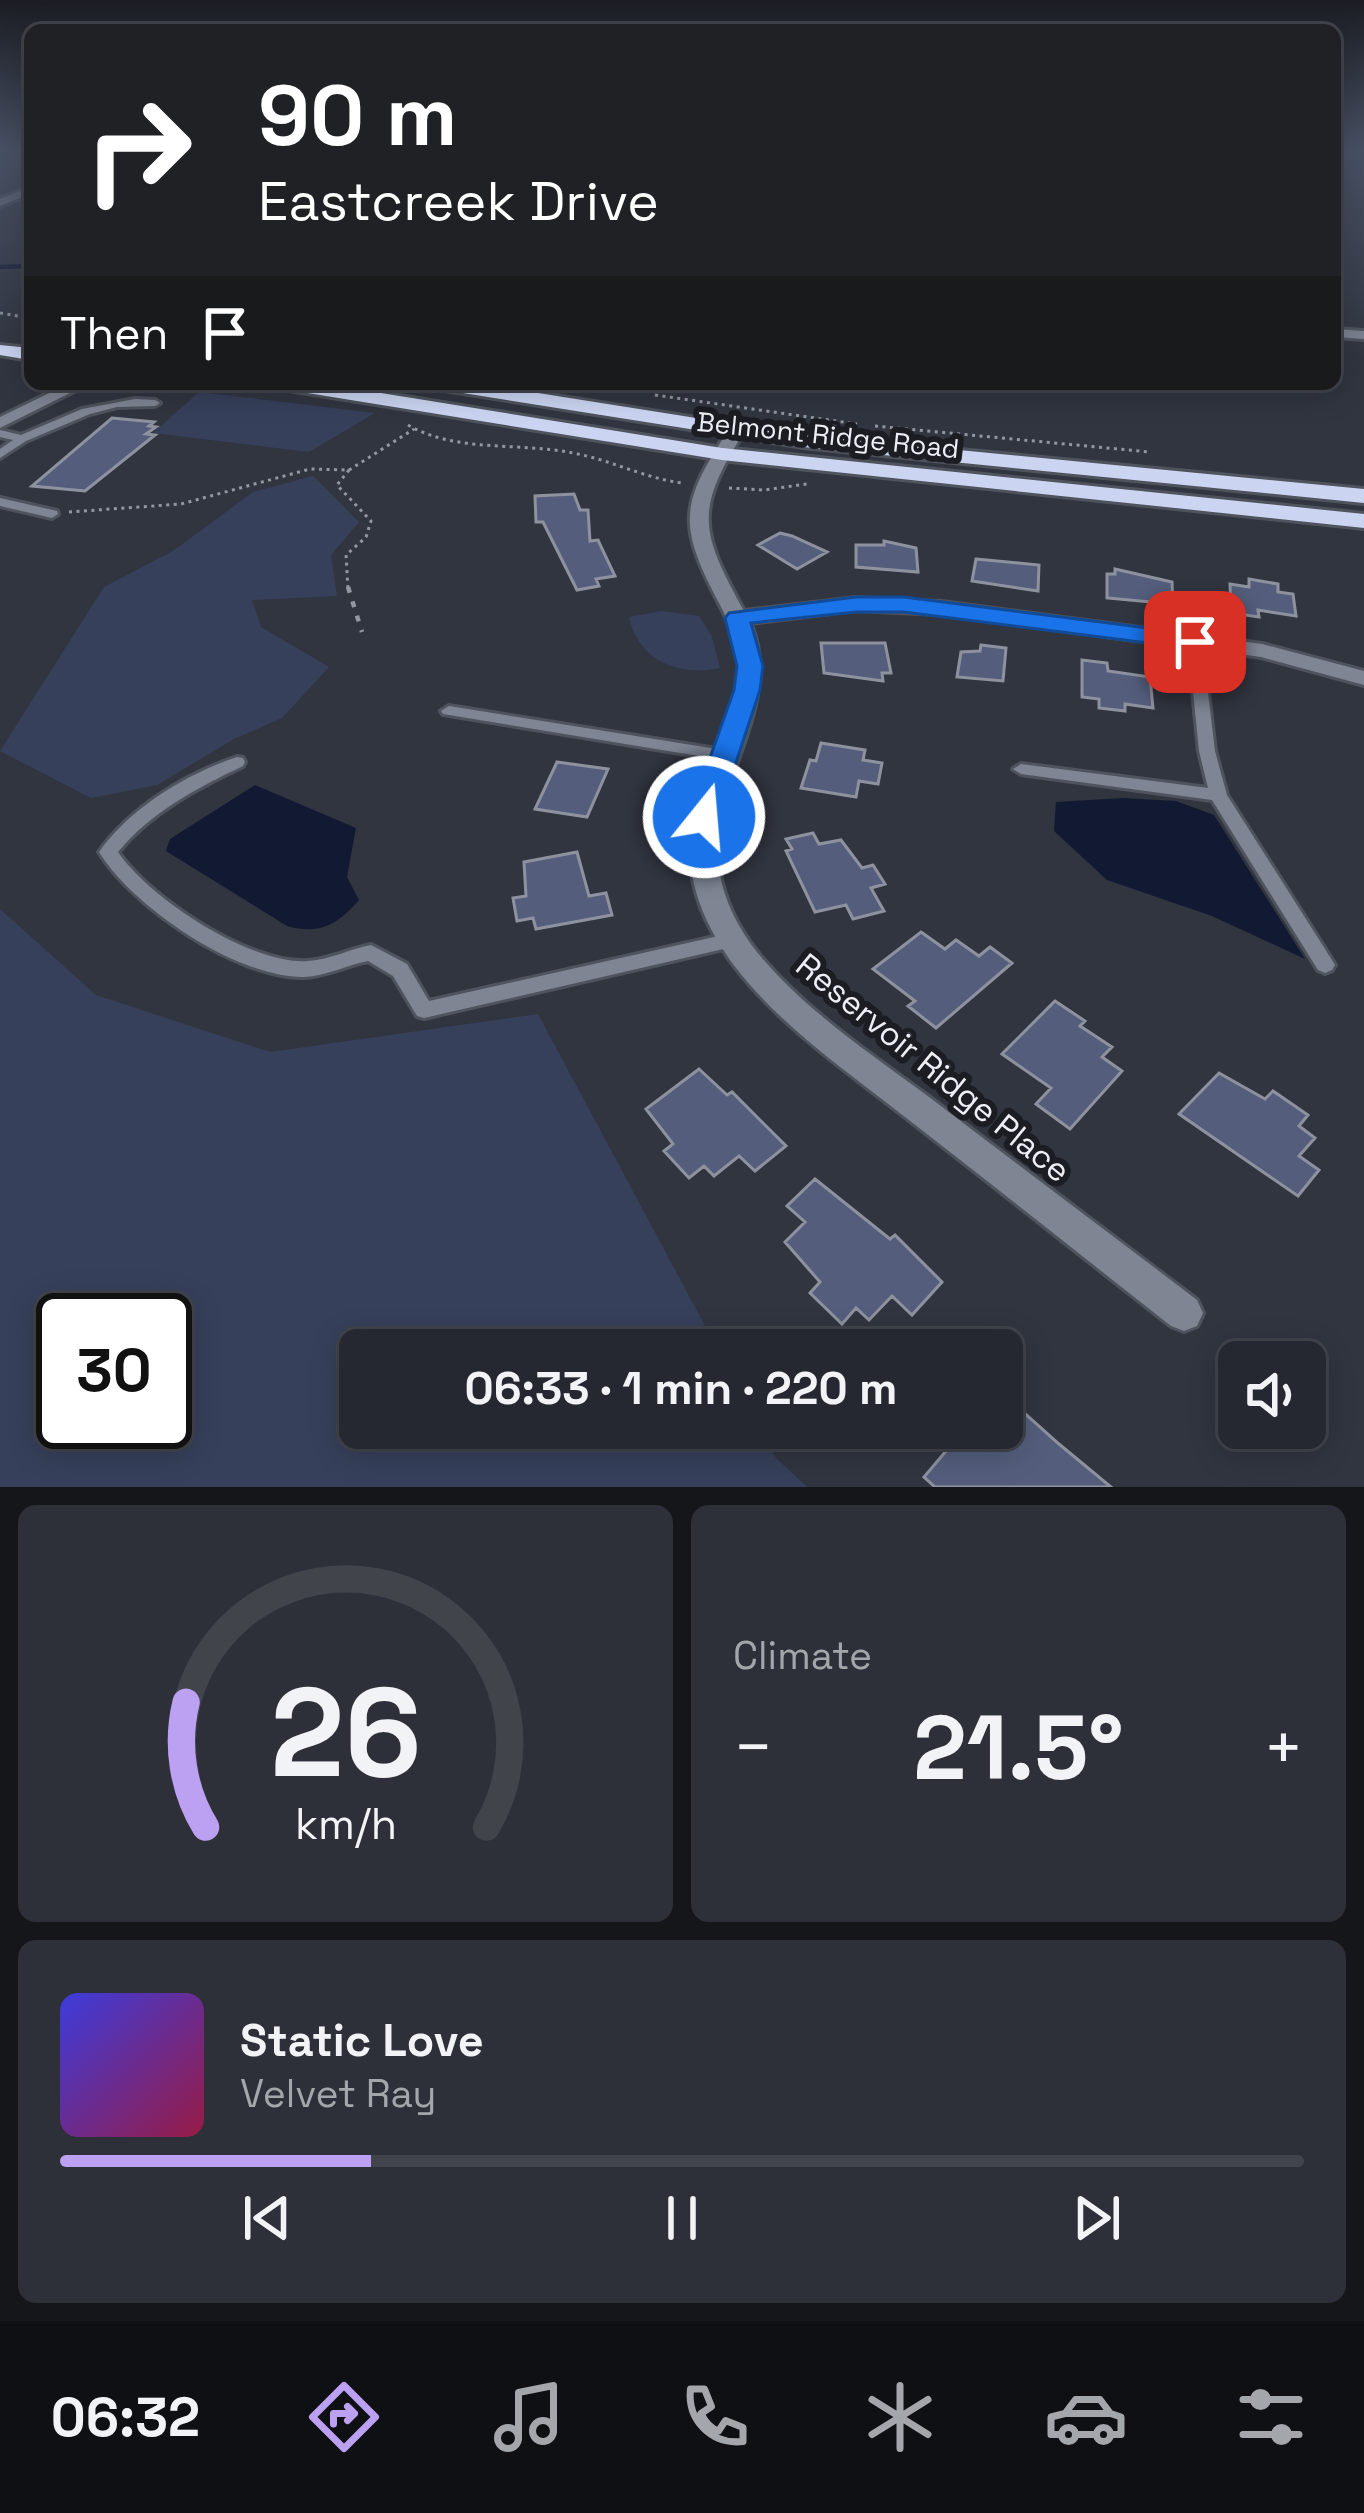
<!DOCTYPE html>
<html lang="en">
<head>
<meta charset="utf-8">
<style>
  :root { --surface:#252830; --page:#2d3038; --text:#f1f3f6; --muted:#a3a6ab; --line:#42444c; --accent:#bca0f2 }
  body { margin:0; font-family:"Space Grotesk",sans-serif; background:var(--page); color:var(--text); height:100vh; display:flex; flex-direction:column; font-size:45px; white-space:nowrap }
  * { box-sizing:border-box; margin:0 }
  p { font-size:39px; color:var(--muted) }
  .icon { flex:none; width:66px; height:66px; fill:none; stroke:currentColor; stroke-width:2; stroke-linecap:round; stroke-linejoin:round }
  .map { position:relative; height:1487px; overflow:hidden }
  .side { display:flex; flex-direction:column; gap:18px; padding:18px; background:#14161a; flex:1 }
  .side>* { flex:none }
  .banner { position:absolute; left:24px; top:24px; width:1317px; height:366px; border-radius:18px; box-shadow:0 6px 30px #0003,0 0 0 3px var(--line); background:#202124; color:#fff; overflow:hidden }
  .buttons { position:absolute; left:1218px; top:1341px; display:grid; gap:24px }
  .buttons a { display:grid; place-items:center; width:108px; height:108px; border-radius:18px; background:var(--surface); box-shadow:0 6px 30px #0003,0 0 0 3px var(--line); font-size:60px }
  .speed { position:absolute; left:36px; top:1293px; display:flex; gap:24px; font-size:60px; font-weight:700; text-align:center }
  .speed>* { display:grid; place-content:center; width:156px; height:156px; border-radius:50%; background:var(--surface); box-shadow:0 6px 30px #0003,0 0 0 3px var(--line); line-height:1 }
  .speed .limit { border:6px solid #111; border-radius:18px; background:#fff; color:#111 }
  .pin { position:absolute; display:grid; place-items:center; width:102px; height:102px; color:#fff; margin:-51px; border-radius:24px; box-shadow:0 6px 18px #0006 }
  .me { position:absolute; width:132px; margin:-66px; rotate:17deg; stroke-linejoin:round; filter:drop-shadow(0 0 9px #0008) }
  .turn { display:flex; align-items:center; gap:42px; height:252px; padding:0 36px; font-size:54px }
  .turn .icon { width:156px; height:156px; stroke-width:2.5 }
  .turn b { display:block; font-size:84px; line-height:102px }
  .then { display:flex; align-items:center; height:114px; padding:0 36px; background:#0003; gap:24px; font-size:45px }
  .big { font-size:90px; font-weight:700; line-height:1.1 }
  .side .card { flex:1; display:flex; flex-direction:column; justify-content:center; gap:18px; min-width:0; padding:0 42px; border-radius:18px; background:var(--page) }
  .side .dial { align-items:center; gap:0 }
  .dial svg { height:312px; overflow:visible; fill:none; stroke:var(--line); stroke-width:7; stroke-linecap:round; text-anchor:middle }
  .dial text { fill:var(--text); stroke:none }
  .song { display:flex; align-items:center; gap:36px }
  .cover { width:144px; height:144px; border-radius:18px; background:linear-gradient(135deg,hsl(240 70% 55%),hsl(340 70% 35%)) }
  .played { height:12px; border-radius:6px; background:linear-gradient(90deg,var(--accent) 25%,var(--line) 25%) }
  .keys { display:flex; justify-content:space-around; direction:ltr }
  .heat { display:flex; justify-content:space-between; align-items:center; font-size:66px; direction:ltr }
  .side .tiles { flex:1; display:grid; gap:18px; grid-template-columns:1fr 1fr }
  .card:last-child { grid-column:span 2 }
  .trip { position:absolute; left:339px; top:1329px; width:684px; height:120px; border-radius:18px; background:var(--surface); box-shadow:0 6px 30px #0003,0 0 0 3px var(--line); font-weight:700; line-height:120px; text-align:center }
  .menu { display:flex; height:192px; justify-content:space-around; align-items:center; background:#0f1013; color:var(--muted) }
  .menu .icon { width:84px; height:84px }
  .menu .on { color:var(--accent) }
  .menu b { font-size:54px; color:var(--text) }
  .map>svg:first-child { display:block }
</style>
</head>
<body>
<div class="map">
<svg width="1364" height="1487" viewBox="0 0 1364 1487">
  <rect width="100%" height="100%" fill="#313540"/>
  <path fill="#37405b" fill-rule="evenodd" d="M199,392L375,413L309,452L153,433Z
    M313,476L359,522L331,555L337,596L252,600L261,627L329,667L282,718L234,739L157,785L91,798L0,751L104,587L173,551L253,492Z
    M662,611L699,616L712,637L720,668C678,677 638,660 629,617Z
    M0,909L96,995L270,1052L538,1014L718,1350H360V1428H760L776,1458L807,1487H0ZM63,1320H165V1422H63Z"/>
  <path fill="#121932" d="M255,785L356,828L347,877L359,900C337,925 320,935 287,926L166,851L170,839Z
    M1123,798L1176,801L1214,815L1305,959L1212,916L1107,880L1054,831L1056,802Z"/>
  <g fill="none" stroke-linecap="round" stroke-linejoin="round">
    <path stroke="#121932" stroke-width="4.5" d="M0,267L30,266"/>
  </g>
  <path fill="#545e7c" stroke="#8e929f" stroke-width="3" d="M112,418L154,422L149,426L156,427L146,434L155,435L85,491L32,486Z
    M574,494L580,510H588L590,541L598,540L615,576L596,579L599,586L577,590L543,522H536L535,496Z
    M780,533L792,536L827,552L797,569L758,545Z
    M884,541L916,548L918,572L856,567V545H884Z
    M976,559L1039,565L1038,591L972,581Z
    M1115,569L1172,582L1173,604L1107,598V574H1115Z
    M1249,579L1278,584V592L1293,594L1296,616L1258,610L1259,617L1231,613L1230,584L1249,587Z
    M821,643H885L891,673H882L883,681L824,673Z
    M981,645L1006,648L1003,681L957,677L961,652L980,651Z
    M1082,660L1107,663L1108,671L1150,677L1153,708L1125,704V711L1099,708V699L1082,697Z
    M821,743L865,750L863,760L882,763L878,784L859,781L856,797L801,788L810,760L816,761Z
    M557,762L608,769L587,817L535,809Z
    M813,833L819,844L841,840L862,868L873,865L885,884L871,888L884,911L853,919L846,905L815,912L786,851L792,849L786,839Z
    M577,852L589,896L606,893L612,915L536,929L533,918L517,921L513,898L526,896L524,862Z
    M921,932L945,949L956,940L979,956L990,947L1012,963L936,1028L908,1006L915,1001L873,969Z
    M1055,1001L1085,1021L1080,1026L1112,1047L1102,1057L1122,1071L1070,1129L1036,1104L1051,1088L1002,1054Z
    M699,1069L727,1095L732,1092L786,1146L755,1171L739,1156L714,1176L704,1166L689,1178L664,1151L673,1144L646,1109Z
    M1219,1073L1265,1099L1273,1091L1308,1115L1299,1126L1315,1138L1299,1156L1319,1170L1298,1196L1179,1114Z
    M815,1179L890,1239L895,1235L942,1282L912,1315L892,1296L869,1320L856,1308L842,1324L810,1293L820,1282L785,1242L805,1222L787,1206Z
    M1002,1393L1059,1444L1111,1487H935L924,1477L946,1451L922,1428H1002Z"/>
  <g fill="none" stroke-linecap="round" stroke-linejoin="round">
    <g stroke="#4f535d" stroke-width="6">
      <path id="service" d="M135,399L155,400L160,403L155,406L117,407L90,414L26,441L0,458V449L13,440L0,437V430L21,435L82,409Z
        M0,498L57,511L58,514L52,518L0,506Z
        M1195,638L1202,642L1215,751L1227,795L1332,960L1335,965L1332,970L1325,973L1318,970L1212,800L1021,774L1013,769L1021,764L1208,788L1199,751L1188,642Z
        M449,706L723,750L731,755L723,760L443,714L441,711Z
        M237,757L243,758L245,762L243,766C197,788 151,812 118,852C149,898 251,965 307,961C329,960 350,949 371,945L407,964L429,1001L732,933L739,935L742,940L739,945L732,947L424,1018L417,1016L393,976L368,961C347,965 326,976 304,977C237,978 133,907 99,852C130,808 186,774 237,757Z"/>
    </g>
    <g stroke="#4f535d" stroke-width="6">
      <path id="minor" d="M1335,329L1364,331V339L1335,337Z
        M68,384H88L0,428V417Z
        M736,427L744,432C694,511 700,531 744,611L856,598L941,602L1262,644L1364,671V685L1261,657L941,614L856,610L750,623C786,706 706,783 719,869C724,902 740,932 762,958C809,1013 871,1054 929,1097C1018,1165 1108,1232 1197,1300L1203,1313L1197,1326L1184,1331L1171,1326C1082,1256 994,1186 905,1117C848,1072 786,1030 740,973C716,943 695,905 691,866C684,793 739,735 739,664C739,642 729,622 719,603C677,524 680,503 730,428Z"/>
    </g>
    <g stroke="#4f535d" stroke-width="6">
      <path id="tertiary" d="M30,187V194L0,206V199Z"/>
    </g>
    <g stroke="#4f535d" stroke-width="6">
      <path id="primary" d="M0,345L30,348V360L0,355Z
        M279,384H325L722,448L1364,514V528L722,460L289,390Z
        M434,384H481L804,435L1364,489V503L804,447L444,390Z"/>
    </g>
    <path stroke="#9397a0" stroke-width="3" stroke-dasharray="3 4.5" stroke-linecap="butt" d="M0,313L30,318
      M655,395L857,424
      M408,425C456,453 519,442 573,453C611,460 644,478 682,483
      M875,426L1150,452
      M349,470L414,429
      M729,488L764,490L807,484
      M69,512L181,504L310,469L349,470L337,485L371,521L366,537L346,555L348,590"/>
    <path stroke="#9397a0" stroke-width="4.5" stroke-dasharray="6 9" stroke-linecap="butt" d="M348,587L362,632"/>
    <use href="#service" fill="#808594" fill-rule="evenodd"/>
    <use href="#minor" fill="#808594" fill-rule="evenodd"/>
    <use href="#tertiary" fill="#808594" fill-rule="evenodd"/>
    <use href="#primary" fill="#cbd5f2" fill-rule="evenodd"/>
  </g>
  <linearGradient id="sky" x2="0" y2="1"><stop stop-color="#1b1d23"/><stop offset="0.42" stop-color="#485164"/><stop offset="1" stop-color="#485164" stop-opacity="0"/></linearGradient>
  <rect width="1364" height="358" fill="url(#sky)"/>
  <path fill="#1a73e8" stroke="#114b97" stroke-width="3" d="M856,597H904L1195,634L1207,642L1195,649L904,612H856L751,623L763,666L760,690L718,817L704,827L693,824L689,817L734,690L737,666L725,618L729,613Z"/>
  <g text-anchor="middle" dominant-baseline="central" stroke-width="12" stroke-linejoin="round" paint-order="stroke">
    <g font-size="27" fill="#eceff6" stroke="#1b1d22">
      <text transform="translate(828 435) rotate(6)">Belmont Ridge Road</text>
    </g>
    <g font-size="33" fill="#eceff6" stroke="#1b1d22">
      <text transform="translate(933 1068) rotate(39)">Reservoir Ridge Place</text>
    </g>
  </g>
</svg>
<div class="buttons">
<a><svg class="icon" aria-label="sound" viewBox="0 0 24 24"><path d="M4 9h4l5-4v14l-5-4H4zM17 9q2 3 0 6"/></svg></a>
</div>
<div class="speed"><div class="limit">30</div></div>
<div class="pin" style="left:1195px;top:642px;background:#d93025"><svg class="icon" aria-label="arrive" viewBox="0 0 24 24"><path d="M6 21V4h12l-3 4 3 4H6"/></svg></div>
<svg class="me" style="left:704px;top:817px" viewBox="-20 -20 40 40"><circle r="17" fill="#1a73e8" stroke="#fff" stroke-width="3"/><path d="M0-11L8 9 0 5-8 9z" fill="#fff"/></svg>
<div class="trip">06:33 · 1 min · 220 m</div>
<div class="banner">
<div class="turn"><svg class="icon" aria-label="right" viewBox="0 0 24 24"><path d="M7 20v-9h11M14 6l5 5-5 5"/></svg><div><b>90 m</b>Eastcreek Drive</div></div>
<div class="then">Then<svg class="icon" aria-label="arrive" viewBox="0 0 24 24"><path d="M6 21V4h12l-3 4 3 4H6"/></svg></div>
</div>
</div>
<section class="side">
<div class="tiles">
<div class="card dial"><svg viewBox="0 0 100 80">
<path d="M14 69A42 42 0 1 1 86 69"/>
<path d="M14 69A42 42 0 0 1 9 37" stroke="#bca0f2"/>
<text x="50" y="56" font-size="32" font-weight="700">26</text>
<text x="50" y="72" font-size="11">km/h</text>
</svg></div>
<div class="card"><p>Climate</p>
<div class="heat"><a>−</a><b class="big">21.5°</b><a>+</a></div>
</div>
<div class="card">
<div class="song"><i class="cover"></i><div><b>Static Love</b><p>Velvet Ray</p></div></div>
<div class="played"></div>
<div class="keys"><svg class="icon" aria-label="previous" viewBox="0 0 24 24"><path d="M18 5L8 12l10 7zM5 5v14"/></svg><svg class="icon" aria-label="pause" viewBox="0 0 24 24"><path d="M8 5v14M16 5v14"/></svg><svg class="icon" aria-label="next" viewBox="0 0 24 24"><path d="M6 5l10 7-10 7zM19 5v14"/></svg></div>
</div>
</div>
</section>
<nav class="menu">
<b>06:32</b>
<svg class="icon on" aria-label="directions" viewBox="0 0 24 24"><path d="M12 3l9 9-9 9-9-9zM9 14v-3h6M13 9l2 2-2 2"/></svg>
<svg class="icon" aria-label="music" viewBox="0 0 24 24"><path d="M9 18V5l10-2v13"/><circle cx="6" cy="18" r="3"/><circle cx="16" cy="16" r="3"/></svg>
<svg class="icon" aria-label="phone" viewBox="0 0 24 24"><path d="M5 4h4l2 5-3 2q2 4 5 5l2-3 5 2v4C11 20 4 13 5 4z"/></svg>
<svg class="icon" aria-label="climate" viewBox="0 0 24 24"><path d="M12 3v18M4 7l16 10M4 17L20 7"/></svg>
<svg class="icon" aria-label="car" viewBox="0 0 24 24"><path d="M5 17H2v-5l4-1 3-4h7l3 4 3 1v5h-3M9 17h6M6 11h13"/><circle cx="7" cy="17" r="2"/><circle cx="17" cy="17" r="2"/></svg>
<svg class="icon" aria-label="filters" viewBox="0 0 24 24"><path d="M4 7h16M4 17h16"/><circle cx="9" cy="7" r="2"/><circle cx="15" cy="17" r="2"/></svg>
</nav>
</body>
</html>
